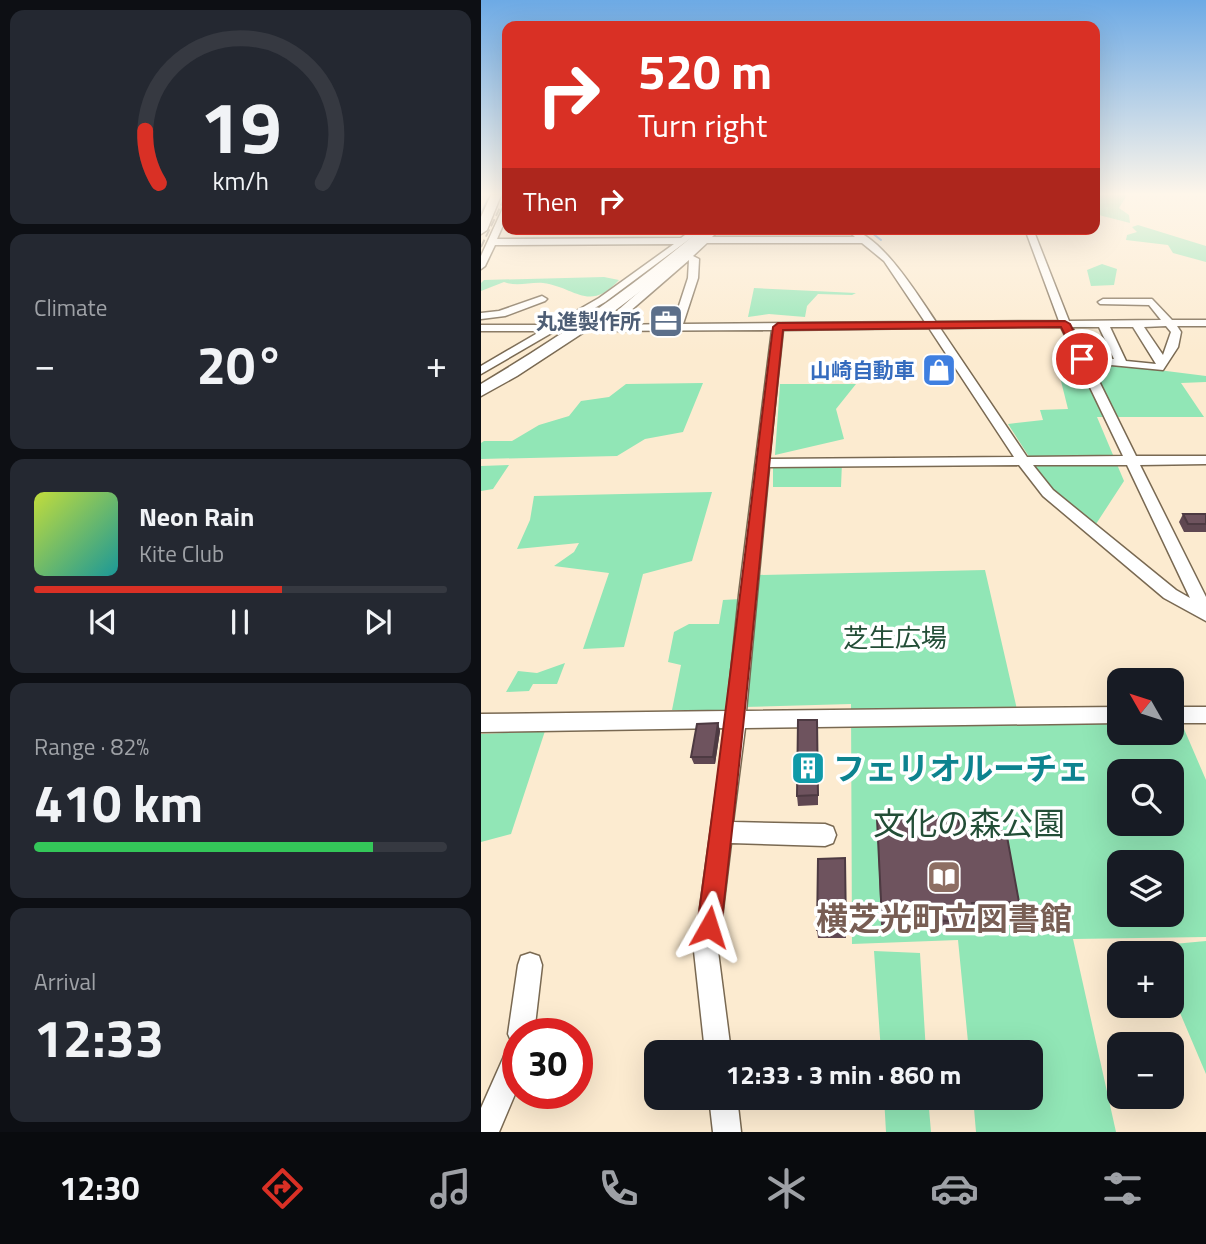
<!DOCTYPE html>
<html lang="en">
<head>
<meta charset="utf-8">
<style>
  :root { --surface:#171b24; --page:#242831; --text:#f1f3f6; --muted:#9ea1a6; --line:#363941; --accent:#d93025 }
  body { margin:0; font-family:"Titillium Web","Noto Sans JP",sans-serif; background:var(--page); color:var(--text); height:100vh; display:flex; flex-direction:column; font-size:26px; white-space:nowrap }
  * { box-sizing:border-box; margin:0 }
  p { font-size:23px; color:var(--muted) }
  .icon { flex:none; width:38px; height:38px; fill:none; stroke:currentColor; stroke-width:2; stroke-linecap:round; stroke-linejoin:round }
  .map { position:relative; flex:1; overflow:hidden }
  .sheet { display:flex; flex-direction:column; gap:10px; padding:10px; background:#0d0f14; width:481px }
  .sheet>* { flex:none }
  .banner { position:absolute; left:21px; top:21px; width:598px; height:214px; border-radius:14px; box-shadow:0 7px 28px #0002; background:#d93025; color:#fff; overflow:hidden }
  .needle { width:46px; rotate:309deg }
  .fabs { position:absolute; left:626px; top:668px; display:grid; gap:14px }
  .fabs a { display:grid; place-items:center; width:77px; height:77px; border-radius:14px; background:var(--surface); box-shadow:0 7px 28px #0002; font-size:35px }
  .speed { position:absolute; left:21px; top:1018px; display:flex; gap:14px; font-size:35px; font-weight:700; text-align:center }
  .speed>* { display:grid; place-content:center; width:91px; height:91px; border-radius:50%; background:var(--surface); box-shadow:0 7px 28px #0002; line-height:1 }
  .speed .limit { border:10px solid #d22; background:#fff; color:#111 }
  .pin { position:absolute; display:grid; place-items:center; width:60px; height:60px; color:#fff; margin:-30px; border:4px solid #fff; border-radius:50%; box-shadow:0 2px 7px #0007 }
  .me { position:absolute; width:77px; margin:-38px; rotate:6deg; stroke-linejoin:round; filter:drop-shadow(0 0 5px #0008) }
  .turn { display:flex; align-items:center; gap:24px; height:147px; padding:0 21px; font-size:32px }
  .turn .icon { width:91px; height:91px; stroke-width:2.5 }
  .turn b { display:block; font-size:49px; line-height:60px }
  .then { display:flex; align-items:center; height:66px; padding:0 21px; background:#0003; gap:14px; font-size:26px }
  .big { font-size:52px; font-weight:700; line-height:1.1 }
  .sheet .tile { flex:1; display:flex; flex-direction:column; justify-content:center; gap:10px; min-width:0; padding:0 24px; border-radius:14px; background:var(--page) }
  .sheet .dial { align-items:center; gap:0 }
  .dial svg { height:182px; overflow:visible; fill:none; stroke:var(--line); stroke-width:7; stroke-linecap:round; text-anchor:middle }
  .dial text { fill:var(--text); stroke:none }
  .song { display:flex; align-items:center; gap:21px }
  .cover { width:84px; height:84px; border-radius:10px; background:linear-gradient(135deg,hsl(70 70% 55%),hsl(180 70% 35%)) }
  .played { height:7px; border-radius:4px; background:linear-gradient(90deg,var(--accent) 60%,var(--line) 60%) }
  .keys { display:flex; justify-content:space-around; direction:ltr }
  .heat { display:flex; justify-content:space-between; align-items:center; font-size:38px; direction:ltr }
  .charge { height:10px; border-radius:5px; background:linear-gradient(90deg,#34c759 82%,var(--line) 0) }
  .trip { position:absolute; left:163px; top:1040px; width:399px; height:70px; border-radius:14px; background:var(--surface); box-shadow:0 7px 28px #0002; font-weight:700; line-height:70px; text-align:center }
  .dock { display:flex; height:112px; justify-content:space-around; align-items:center; background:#090b0e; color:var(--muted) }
  .dock .icon { width:49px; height:49px }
  .dock .active { color:var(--accent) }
  .dock b { font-size:32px; color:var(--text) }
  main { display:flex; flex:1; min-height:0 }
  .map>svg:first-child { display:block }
</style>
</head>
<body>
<main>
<section class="sheet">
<div class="tile dial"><svg viewBox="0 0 100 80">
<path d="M14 69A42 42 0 1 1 86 69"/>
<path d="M14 69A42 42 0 0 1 8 46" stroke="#d93025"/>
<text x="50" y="56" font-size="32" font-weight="700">19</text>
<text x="50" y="72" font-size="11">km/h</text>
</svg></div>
<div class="tile"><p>Climate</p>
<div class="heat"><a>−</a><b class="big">20°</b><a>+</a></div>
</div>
<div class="tile">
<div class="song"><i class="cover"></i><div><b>Neon Rain</b><p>Kite Club</p></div></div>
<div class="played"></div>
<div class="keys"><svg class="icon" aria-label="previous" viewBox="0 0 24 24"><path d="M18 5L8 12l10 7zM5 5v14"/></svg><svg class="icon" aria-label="pause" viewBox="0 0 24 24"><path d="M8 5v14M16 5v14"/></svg><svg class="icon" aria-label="next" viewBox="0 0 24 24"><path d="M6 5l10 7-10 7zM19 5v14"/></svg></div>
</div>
<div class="tile"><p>Range · 82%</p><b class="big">410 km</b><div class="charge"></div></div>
<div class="tile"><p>Arrival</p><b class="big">12:33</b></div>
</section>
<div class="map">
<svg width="725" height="1132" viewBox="0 0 725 1132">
  <rect width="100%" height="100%" fill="#fcebd0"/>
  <path fill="#91e6b6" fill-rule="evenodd" d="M614,195H646L638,208L648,215L649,223L614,214Z
    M657,225L725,246V262L692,253L687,245L645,240L646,235L656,232L651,227Z
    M621,264L636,269L633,285L610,286L606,270Z
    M123,277L138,280C108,313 94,287 62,283C48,282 36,287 23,282L0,291V283L3,280Z
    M273,288L375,293L371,295L337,294L326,306L324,317L288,314L267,317Z
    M574,357L725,376V382L700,383L723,417H616L643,481L615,524L565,483L527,424L562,420L559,410L587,409Z
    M222,383L202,432L164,439L136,456L0,459V443L3,441H31L58,425L88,416L100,401L128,397L145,384Z
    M299,384H375L355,409L363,439L294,455Z
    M292,462H361L360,487H292Z
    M28,465L12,489L0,491V466Z
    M231,492L211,561L162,574L143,647L102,649L128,573L73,566L93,552L98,543L36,549L49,520L53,496Z
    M504,570L538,718L639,716V733H691V715H697L725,780V937L592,939L635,1132H495L492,1097H550V1052H488L477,940L371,944L370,704L263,707L277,575ZM639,772H691V824H639ZM639,863H691V915H639Z
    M260,599L246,710H191L200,665L187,662L193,632L208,624H238L242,600Z
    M84,663L76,684H52L48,691L25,692L37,671L56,673Z
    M64,731L30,834L0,842V734Z
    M725,941V1074L691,994V954H675L671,946Z
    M393,951L439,953L445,1052H400Z
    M403,1097H447L450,1132H405Z"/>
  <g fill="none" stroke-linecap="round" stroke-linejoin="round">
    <path stroke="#559ce1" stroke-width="2" d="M0,214L7,199
      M386,229L400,240"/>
    <g stroke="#796952" stroke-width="3">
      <path id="minor" d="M26,206V216L16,239L200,238L212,229H222L124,302L0,374V366L60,331H0V325H71L118,298L193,244L14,245L4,266L0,269V256L22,208Z
        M230,229H239L231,237H374L365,229C397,229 438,297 455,322L578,321L544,229H552L588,321L680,320L668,305L619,304L617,302L622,299H671L691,320H725V326H696L700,332L697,347L682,370L609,363L655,456H725V464L659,465L725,597V621L683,598L562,496L538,465L288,467L265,711L639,707V723L264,728L252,822L344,824L352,827L355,835L352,843L344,846L250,843L237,951L250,1052H224L213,951L244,728L0,732V714L246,711L258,595L291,330L107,331L102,328L107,325H120ZM226,243H381L403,261L444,322L202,324L217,278L218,259L212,256ZM208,260L207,278L192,324L133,325ZM685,326L690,332L682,355L663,327ZM580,327L642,456L546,457L459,328ZM591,327H618L633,359L605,356ZM629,327H652L675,364L645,361ZM448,328L533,457L288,459L302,330ZM552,465H646L709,598L695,590L572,490Z
        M61,296L66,299L64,301L24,316L0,319V313L18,311Z
        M691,707H725V723H691Z
        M49,953L58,956L61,965L53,1034H37V1087L18,1132H0V1108L28,1045L31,1043L27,1034L37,965L40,956Z
        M228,1097H256L260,1132H232Z"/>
    </g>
    <g stroke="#796952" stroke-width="3">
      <path id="highway" d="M10,195H20L6,230L0,234V217Z
        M220,229H233L178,277L123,319L36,376L0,396V384C77,338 151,288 220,229Z"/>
    </g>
    <use href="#minor" fill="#fff" fill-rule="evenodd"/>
    <use href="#highway" fill="#fff" fill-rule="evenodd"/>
    <path stroke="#8d8271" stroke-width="2" stroke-dasharray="8 3.5" stroke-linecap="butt" d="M0,247L25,195"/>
  </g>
  <path fill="#5f4751" d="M702,514H725V532H703L698,522Z
    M237,723L239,731L234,764H213L210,757Z
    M337,731V805L317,806L316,796Z
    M396,819L480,832L538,902L535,908L492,909L494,921L492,927L400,925Z
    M364,858L365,938H337L336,930Z"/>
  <path fill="#4d3a42" d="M237,723L239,731L234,764L232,757Z"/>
  <path fill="#6e535e" stroke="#4d3a42" stroke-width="2" d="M702,514H725V524H707Z
    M317,720H336L337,795L316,796Z
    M237,723L232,757H210L216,724Z
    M477,817L480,832L525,831L538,902L491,903L494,921L401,920L396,819Z
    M364,858L365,930H336L337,859Z"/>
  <linearGradient id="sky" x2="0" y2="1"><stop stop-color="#6daae5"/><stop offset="0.55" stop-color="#fef6ea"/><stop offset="1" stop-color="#fef6ea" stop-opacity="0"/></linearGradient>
  <rect width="725" height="353" fill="url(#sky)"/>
  <path fill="#d93025" stroke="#8d1f18" stroke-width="2" d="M584,321L589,324L607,359L605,361H597L580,327L302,330C281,529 264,728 240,927L237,936L228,939L219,936L216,927C244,727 267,527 292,327L297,323Z"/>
  <defs>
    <g id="office-square" transform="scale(1.75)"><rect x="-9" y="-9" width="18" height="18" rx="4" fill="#5c6f8a" stroke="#fff"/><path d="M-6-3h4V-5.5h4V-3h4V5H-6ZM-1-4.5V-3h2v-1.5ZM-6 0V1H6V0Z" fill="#fff"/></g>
    <g id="shop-square" transform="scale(1.75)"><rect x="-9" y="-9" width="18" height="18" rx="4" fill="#3f7fe0" stroke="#fff"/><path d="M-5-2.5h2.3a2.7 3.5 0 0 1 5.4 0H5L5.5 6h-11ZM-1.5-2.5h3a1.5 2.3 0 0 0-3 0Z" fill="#fff"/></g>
    <g id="building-square" transform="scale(1.75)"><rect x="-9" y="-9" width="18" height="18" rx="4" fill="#0f9aa8" stroke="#fff"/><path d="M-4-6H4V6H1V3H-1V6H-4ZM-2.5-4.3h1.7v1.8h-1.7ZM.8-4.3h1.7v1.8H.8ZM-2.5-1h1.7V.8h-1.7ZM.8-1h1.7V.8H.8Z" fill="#fff"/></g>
    <g id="library-square" transform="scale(1.75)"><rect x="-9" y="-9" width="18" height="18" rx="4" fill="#8d6e63" stroke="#fff"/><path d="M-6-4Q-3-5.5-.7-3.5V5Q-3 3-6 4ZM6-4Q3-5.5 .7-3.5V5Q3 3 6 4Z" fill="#fff"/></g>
  </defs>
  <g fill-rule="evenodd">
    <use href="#office-square" x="185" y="321"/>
    <use href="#shop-square" x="458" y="370"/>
    <use href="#building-square" x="327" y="768"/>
    <use href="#library-square" x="463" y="877"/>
  </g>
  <g text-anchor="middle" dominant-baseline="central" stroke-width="7" stroke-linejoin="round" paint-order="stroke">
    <g font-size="21" font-weight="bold" fill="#4e5e75" stroke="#fff" text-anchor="end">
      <text x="160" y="321">丸進製作所</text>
    </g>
    <g font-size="21" font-weight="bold" fill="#366cbe" stroke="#fff" text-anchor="end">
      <text x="434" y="370">山崎自動車</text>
    </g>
    <g font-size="26" fill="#234e37" stroke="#fff">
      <text x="414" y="637">芝生広場</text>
    </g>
    <g font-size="32" font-weight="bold" fill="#0d838f" stroke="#fff" text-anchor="start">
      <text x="352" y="768">フェリオルーチェ</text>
    </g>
    <g font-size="32" fill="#234e37" stroke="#fff">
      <text x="488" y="823">文化の森公園</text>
    </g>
    <g font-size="32" font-weight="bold" fill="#785e54" stroke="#fff">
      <text x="463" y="918">横芝光町立図書館</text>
    </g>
  </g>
</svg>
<div class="fabs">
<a><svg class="needle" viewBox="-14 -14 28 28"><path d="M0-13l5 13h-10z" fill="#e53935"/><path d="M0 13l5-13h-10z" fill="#9ea1a6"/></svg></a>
<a><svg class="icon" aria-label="search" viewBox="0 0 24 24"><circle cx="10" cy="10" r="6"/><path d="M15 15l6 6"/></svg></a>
<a><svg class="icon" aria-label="layers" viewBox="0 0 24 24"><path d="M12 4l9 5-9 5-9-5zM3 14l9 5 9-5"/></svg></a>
<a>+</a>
<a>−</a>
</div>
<div class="speed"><div class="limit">30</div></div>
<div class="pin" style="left:601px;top:359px;background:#d93025"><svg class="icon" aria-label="arrive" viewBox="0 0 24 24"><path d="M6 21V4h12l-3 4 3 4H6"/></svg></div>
<svg class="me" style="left:228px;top:927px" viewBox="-20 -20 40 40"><path d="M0-17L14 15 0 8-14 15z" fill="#d93025" stroke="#fff" stroke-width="4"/></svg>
<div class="trip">12:33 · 3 min · 860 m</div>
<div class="banner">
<div class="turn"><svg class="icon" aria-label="right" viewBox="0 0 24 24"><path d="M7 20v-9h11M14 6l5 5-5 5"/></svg><div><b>520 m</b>Turn right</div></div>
<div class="then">Then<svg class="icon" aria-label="right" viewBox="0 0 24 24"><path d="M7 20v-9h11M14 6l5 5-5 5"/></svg></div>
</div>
</div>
</main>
<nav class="dock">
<b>12:30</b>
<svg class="icon active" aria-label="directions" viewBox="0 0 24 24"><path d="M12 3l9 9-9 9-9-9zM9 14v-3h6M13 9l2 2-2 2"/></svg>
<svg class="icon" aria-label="music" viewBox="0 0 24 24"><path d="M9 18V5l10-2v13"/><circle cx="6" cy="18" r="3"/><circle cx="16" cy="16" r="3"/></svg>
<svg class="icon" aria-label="phone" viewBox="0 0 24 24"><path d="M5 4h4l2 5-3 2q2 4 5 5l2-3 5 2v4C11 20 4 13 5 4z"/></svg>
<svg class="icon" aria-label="climate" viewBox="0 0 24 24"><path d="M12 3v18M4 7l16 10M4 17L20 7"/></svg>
<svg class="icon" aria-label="car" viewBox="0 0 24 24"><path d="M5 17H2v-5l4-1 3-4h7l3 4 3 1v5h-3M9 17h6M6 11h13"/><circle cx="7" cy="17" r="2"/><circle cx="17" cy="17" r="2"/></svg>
<svg class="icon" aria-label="filters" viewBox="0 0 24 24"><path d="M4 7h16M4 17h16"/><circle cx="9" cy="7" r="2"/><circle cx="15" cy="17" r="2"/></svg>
</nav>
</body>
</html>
